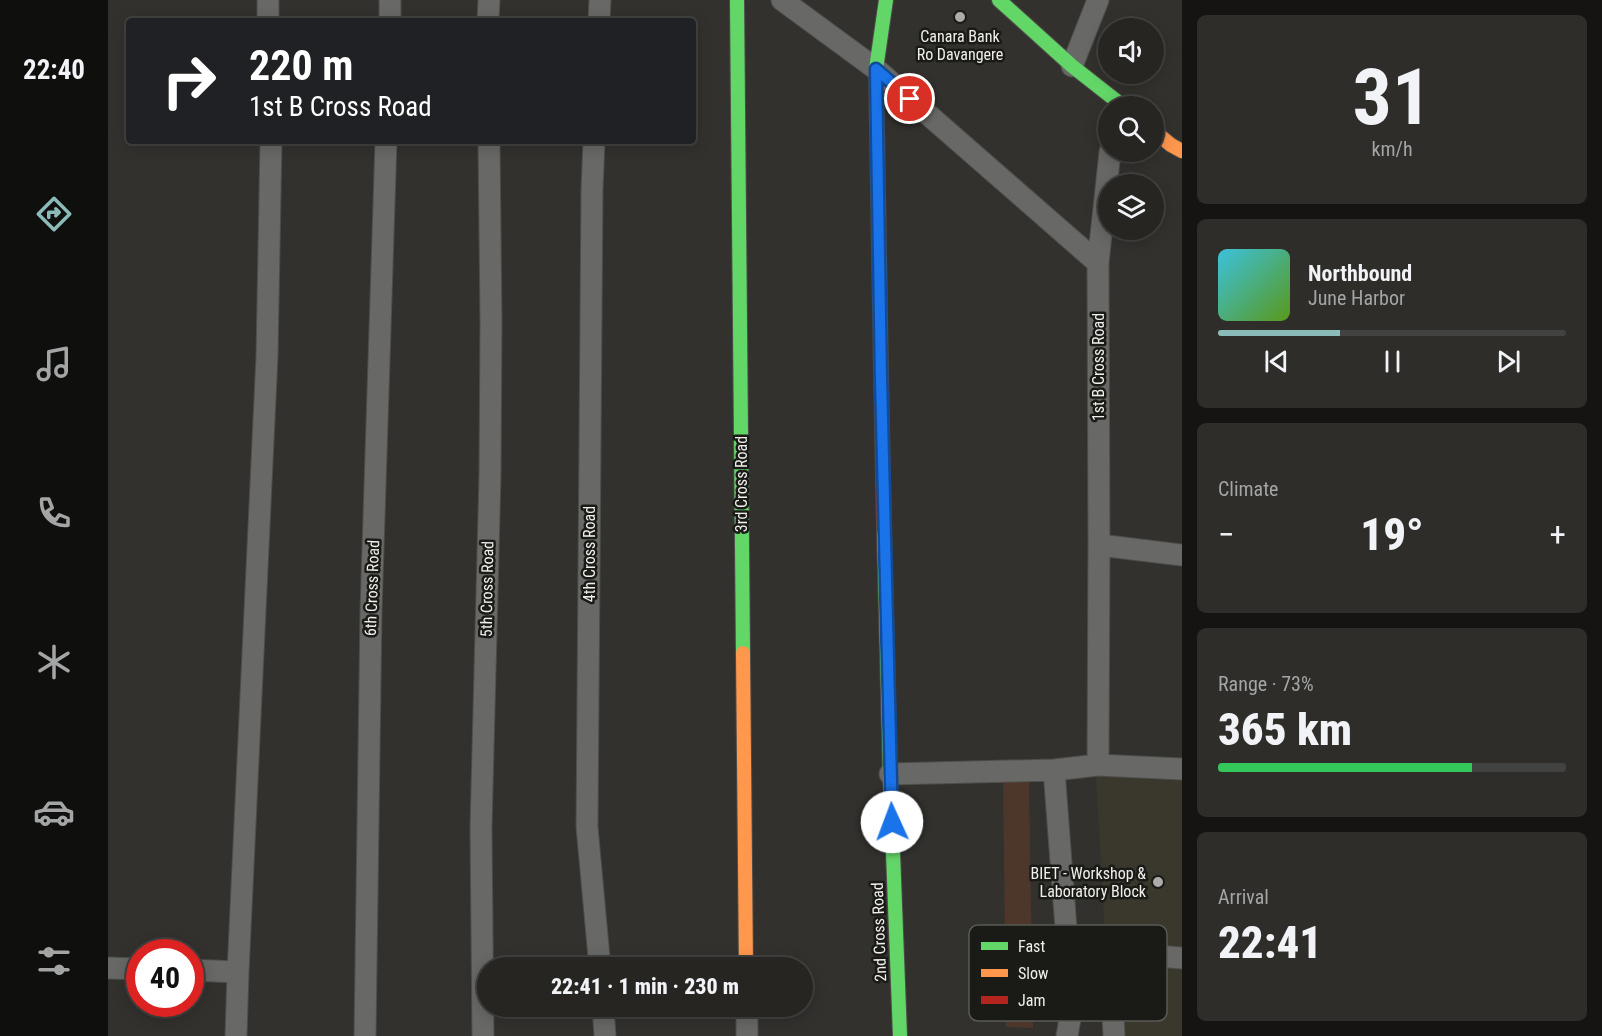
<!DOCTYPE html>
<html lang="en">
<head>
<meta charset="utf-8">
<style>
  :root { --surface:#262522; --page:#2e2d2a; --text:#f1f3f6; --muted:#a4a5a5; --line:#424240; --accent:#8bbbb9 }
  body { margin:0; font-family:"Roboto Condensed",sans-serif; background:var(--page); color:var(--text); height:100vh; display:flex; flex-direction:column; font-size:22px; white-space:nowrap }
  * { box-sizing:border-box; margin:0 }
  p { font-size:20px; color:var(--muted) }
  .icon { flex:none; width:33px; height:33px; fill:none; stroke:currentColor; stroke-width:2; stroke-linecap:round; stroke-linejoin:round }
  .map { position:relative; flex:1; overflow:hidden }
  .drawer { display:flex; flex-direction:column; gap:15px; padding:15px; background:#151413; width:420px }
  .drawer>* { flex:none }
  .banner { position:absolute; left:18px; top:18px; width:570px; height:126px; border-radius:6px; box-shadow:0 3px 15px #0003,0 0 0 2px var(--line); background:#202124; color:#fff; overflow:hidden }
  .buttons { position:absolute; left:990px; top:18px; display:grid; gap:12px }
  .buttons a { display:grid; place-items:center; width:66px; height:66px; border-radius:50%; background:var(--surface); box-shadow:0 3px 15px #0003,0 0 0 2px var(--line); font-size:30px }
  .speed { position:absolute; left:18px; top:939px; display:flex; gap:12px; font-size:30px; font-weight:700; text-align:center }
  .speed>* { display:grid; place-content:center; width:78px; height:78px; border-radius:50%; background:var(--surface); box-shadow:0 3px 15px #0003,0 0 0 2px var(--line); line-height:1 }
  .speed .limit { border:9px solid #d22; background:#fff; color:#111 }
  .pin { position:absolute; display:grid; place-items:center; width:51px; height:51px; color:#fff; margin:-26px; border:3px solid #fff; border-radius:50%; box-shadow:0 2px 6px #0007 }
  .me { position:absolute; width:66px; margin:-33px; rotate:358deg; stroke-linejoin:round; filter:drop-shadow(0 0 4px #0008) }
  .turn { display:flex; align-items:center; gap:21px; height:126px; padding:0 24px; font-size:27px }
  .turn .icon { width:78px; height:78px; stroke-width:2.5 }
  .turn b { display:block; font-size:42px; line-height:51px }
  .big { font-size:45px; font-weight:800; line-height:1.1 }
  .drawer .widget { flex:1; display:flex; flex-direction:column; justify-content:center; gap:9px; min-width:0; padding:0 21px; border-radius:9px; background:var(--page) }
  .drawer .dial { align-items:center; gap:0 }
  .dial b { font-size:78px; line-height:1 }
  .song { display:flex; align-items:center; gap:18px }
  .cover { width:72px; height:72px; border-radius:9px; background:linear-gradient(135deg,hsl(190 70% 55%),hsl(90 70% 35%)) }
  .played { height:6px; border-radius:3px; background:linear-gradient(90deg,var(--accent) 35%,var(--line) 35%) }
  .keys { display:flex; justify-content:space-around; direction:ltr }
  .heat { display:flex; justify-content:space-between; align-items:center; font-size:33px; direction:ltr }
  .charge { height:9px; border-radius:4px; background:linear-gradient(90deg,#34c759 73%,var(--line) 0) }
  .trip { position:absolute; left:369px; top:957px; width:336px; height:60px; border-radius:30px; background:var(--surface); box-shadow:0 3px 15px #0003,0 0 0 2px var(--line); font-weight:800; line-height:60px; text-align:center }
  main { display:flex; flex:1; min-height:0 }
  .tab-bar { display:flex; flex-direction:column; width:108px; justify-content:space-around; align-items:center; background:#0f0f0e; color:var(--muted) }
  .tab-bar .icon { width:42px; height:42px }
  .tab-bar .current { color:var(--accent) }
  .tab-bar b { font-size:27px; color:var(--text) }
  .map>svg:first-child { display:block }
</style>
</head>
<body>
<main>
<nav class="tab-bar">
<b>22:40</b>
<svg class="icon current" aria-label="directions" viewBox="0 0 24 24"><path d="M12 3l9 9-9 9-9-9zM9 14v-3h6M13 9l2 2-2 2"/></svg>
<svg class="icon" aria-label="music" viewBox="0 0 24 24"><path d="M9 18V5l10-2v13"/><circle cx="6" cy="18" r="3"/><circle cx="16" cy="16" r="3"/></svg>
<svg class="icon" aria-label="phone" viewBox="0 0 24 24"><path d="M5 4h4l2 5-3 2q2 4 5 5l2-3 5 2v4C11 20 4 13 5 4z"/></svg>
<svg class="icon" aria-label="climate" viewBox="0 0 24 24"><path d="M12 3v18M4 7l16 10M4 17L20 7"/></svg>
<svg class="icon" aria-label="car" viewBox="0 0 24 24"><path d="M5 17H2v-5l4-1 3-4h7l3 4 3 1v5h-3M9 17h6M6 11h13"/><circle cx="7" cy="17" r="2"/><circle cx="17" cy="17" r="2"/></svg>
<svg class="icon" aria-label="filters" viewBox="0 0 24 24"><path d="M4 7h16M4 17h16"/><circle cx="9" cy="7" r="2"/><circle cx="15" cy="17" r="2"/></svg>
</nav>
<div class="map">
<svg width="1074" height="1036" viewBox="0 0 1074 1036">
  <rect width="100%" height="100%" fill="#32312e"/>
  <path fill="#3a372d" d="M988,776L1074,777V1036H1007L999,972Z"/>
  <path fill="#4d372a" d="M895,779L921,782L925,1028L898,1027Z"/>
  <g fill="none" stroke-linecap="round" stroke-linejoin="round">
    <g stroke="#4d4d4a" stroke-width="23">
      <path id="street" d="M160,0V21
        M674,0L768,69L990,263L991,545L990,765
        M282,21V0
        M380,21L381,0
        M491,21L492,0
        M964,66L990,0
        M486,141L484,190L479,827L492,968
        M990,263L1002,152
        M991,545L1074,555
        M946,770L990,765L1074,769
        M782,774L946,770L964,1007L959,1036
        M0,968L32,969
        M82,970L130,972L159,356L163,141
        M495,1006L497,1036
        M639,1006V1036
        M128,1036L130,972
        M257,1036L263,611L278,141
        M375,1036L373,828L382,475L383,322L381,141
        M1006,1036L1002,952L1074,958"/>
    </g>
    <g stroke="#4d4d4a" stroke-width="16">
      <path id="fast" d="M629,0L635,653
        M891,0L964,66L1015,106
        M773,372L768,69L778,0
        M776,530L782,774L792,1036"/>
    </g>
    <g stroke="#4d4d4a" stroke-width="16">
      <path id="slow" d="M1046,131L1063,145L1074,151
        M635,653L638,968"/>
    </g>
    <g stroke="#4d4d4a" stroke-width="16">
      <path id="jam" d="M773,372L776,530"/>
    </g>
    <use href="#street" stroke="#686866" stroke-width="21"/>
    <use href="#fast" stroke="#63d668" stroke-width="14"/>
    <use href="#slow" stroke="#ff974d" stroke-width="14"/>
    <use href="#jam" stroke="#b3261e" stroke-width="14"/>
  </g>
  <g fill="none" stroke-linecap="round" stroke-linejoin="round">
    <g stroke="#114b97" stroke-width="15">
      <path id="route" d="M784,822L773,378L768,69L802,99"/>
    </g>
    <use href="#route" stroke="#1a73e8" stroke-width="10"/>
  </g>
  <g fill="#aeacaa" stroke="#1a1a17" stroke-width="2">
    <circle cx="852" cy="17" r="6"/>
    <circle cx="1050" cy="882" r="6"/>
  </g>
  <g text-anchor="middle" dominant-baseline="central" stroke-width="5" stroke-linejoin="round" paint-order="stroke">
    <g font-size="16" fill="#f0efec" stroke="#1a1a17">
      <text x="852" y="36">Canara Bank<tspan x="852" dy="18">Ro Davangere</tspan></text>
      <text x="1038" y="873" text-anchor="end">BIET - Workshop &amp;<tspan x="1038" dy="18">Laboratory Block</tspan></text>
    </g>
    <g font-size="16" fill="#f0efec" stroke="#1a1a17">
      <text transform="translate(990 367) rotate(-90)">1st B Cross Road</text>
      <text transform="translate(633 484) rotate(-90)">3rd Cross Road</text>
      <text transform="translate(481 554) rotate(-90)">4th Cross Road</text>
      <text transform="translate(264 588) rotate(-88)">6th Cross Road</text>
      <text transform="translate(379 589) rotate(-89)">5th Cross Road</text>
      <text transform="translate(771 932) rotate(-92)">2nd Cross Road</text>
    </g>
  </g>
  <rect x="861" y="925" width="198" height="96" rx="9" fill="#1a1a17" stroke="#5a5a57" stroke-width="1.5"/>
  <rect x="873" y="942" width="27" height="8" fill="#63d668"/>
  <rect x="873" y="969" width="27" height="8" fill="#ff974d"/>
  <rect x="873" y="996" width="27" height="8" fill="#b3261e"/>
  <g font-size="16" fill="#f0efec">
    <text x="910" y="952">Fast</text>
    <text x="910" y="979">Slow</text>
    <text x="910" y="1006">Jam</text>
  </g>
</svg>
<div class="buttons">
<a><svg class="icon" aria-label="sound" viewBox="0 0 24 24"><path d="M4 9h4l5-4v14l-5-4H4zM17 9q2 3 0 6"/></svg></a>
<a><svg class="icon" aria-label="search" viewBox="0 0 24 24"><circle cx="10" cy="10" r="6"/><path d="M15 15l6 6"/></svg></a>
<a><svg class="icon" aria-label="layers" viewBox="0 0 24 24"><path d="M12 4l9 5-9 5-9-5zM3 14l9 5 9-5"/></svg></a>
</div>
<div class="speed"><div class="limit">40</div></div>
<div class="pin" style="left:802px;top:99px;background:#d93025"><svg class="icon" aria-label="arrive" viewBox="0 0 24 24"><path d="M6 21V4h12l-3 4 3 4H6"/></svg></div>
<svg class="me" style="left:784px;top:822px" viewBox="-20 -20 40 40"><circle r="19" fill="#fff"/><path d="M0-13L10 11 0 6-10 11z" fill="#1a73e8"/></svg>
<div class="trip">22:41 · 1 min · 230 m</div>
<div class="banner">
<div class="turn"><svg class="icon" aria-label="right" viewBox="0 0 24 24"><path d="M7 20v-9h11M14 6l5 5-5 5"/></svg><div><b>220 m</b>1st B Cross Road</div></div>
</div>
</div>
<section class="drawer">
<div class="widget dial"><b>31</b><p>km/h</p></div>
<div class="widget">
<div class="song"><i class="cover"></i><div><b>Northbound</b><p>June Harbor</p></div></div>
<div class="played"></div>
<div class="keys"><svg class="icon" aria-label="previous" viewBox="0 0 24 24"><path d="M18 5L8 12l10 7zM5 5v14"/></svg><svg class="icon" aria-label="pause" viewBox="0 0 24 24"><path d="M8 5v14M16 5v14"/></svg><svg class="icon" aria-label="next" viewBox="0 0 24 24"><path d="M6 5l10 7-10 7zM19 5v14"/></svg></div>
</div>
<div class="widget"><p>Climate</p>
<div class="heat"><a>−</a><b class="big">19°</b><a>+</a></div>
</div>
<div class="widget"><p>Range · 73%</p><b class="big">365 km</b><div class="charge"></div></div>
<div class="widget"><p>Arrival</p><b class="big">22:41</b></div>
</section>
</main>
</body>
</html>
